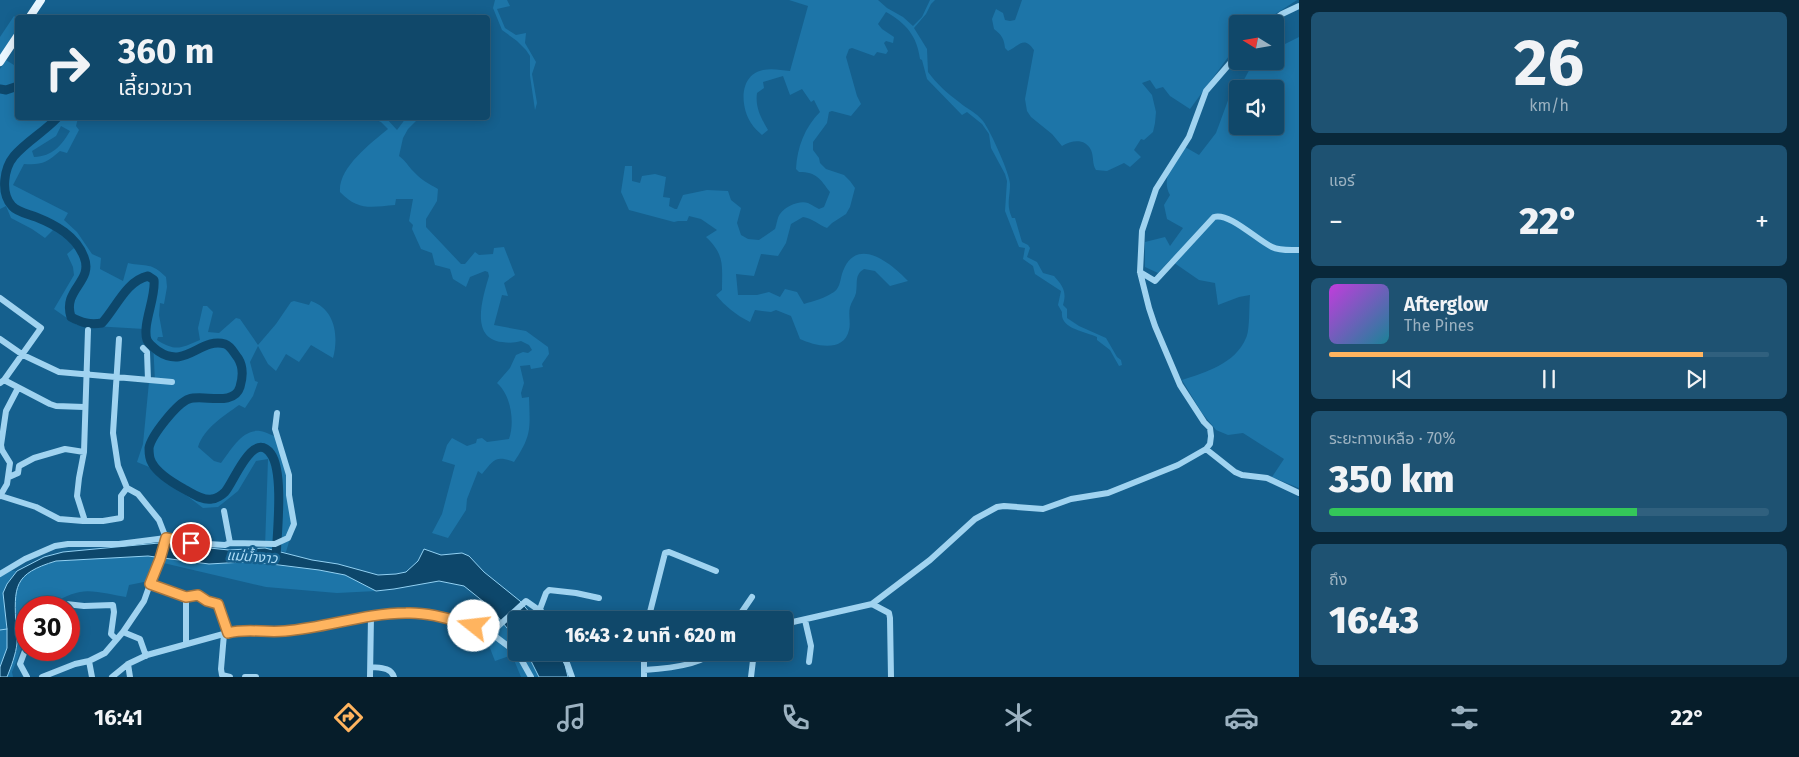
<!DOCTYPE html>
<html lang="th">
<head>
<meta charset="utf-8">
<style>
  :root { --surface:#10486a; --page:#1e5272; --text:#f1f3f6; --muted:#9cb2c1; --line:#30607e; --accent:#ffb45f }
  body { margin:0; font-family:"Fira Sans","Noto Sans Thai",sans-serif; background:var(--page); color:var(--text); height:100vh; display:flex; flex-direction:column; font-size:19px; white-space:nowrap }
  * { box-sizing:border-box; margin:0 }
  p { font-size:16px; color:var(--muted) }
  .icon { flex:none; width:28px; height:28px; fill:none; stroke:currentColor; stroke-width:2; stroke-linecap:round; stroke-linejoin:round }
  .map { position:relative; flex:1; overflow:hidden }
  .drawer { display:flex; flex-direction:column; gap:12px; padding:12px; background:#09283a; width:500px }
  .drawer>* { flex:none }
  .banner { position:absolute; left:15px; top:15px; width:475px; height:105px; border-radius:5px; box-shadow:0 2px 12px #0003,0 0 0 1px var(--line); background:#10486a; color:var(--text); overflow:hidden }
  .needle { width:32px; rotate:281deg }
  .tools { position:absolute; left:1229px; top:15px; display:grid; gap:10px }
  .tools a { display:grid; place-items:center; width:55px; height:55px; border-radius:5px; background:var(--surface); box-shadow:0 2px 12px #0003,0 0 0 1px var(--line); font-size:25px }
  .speed { position:absolute; left:15px; top:596px; display:flex; gap:10px; font-size:25px; font-weight:700; text-align:center }
  .speed>* { display:grid; place-content:center; width:65px; height:65px; border-radius:50%; background:var(--surface); box-shadow:0 2px 12px #0003,0 0 0 1px var(--line); line-height:1 }
  .speed .limit { border:8px solid #d22; background:#fff; color:#111 }
  .pin { position:absolute; display:grid; place-items:center; width:42px; height:42px; color:#fff; margin:-21px; border:2px solid #fff; border-radius:50%; box-shadow:0 1px 5px #0007 }
  .me { position:absolute; width:55px; margin:-28px; rotate:286deg; stroke-linejoin:round; filter:drop-shadow(0 0 4px #0008) }
  .turn { display:flex; align-items:center; gap:18px; height:105px; padding:0 20px; font-size:22px }
  .turn .icon { width:65px; height:65px; stroke-width:2.5 }
  .turn b { display:block; font-size:35px; line-height:42px }
  .big { font-size:38px; font-weight:800; line-height:1.1 }
  .drawer .tile { flex:1; display:flex; flex-direction:column; justify-content:center; gap:8px; min-width:0; padding:0 18px; border-radius:8px; background:var(--page) }
  .drawer .dial { align-items:center; gap:0 }
  .dial b { font-size:65px; line-height:1 }
  .song { display:flex; align-items:center; gap:15px }
  .cover { width:60px; height:60px; border-radius:8px; background:linear-gradient(135deg,hsl(290 70% 55%),hsl(190 70% 35%)) }
  .played { height:5px; border-radius:2px; background:linear-gradient(90deg,var(--accent) 85%,var(--line) 85%) }
  .keys { display:flex; justify-content:space-around; direction:ltr }
  .heat { display:flex; justify-content:space-between; align-items:center; font-size:28px; direction:ltr }
  .charge { height:8px; border-radius:4px; background:linear-gradient(90deg,#34c759 70%,var(--line) 0) }
  .trip { position:absolute; left:508px; top:611px; width:285px; height:50px; border-radius:5px; background:var(--surface); box-shadow:0 2px 12px #0003,0 0 0 1px var(--line); font-weight:800; line-height:50px; text-align:center }
  .tab-bar { display:flex; height:80px; justify-content:space-around; align-items:center; background:#061d2a; color:var(--muted) }
  .tab-bar .icon { width:35px; height:35px }
  .tab-bar .on { color:var(--accent) }
  .tab-bar b { font-size:22px; color:var(--text) }
  main { display:flex; flex:1; min-height:0 }
  .map>svg:first-child { display:block }
</style>
</head>
<body>
<main>
<div class="map">
<svg width="1299" height="677" viewBox="0 0 1299 677">
  <rect width="100%" height="100%" fill="#15608e"/>
  <path fill="#1d75a8" fill-rule="evenodd" d="M495,0H507L510,6L497,9L505,28L516,35L526,33L525,43L536,62L532,74L537,103L535,110L530,76V56L526,50L517,41L502,30L493,8Z
    M789,0H878L887,8L903,17L913,26L922,17L930,0H935L931,4L926,14L914,28L927,49L928,72C936,83 948,94 959,102C967,109 976,112 983,121C990,130 1010,174 1010,184C1010,199 1006,204 1012,218H1015L1022,242L1028,245L1030,248L1027,257L1037,262L1043,273L1054,276C1063,286 1067,292 1063,305L1067,309V318L1079,326L1106,338L1117,357L1121,360L1122,365L1119,366L1110,350L1097,340V337C1085,331 1060,329 1062,312L1058,305L1061,291L1035,274L1033,266L1023,259L1025,248L1019,247L1005,211L1007,181L1005,174L991,148L989,134L982,124L967,112L962,115L927,79L922,60L920,59C917,36 906,23 886,12L878,24L882,29L894,37L893,43L886,41L884,43L888,51L886,54L877,52L874,56L852,48L849,49L846,57L857,96L861,104L851,116L832,111L829,112L827,123L813,142V150L819,158L820,163L826,169L844,175L850,181L855,188L850,207L846,214L832,223L827,228C819,225 812,218 803,217L791,224L786,243L778,256L761,254L754,276L736,274L738,295H757L769,292L780,297L785,289L797,292L804,304C814,301 825,298 834,292C841,287 840,278 843,271C857,235 892,264 908,281L890,286L875,271L864,269C854,275 858,283 856,293C855,298 851,302 850,307C848,315 851,323 849,330C844,353 815,346 800,339L791,316L776,310L771,312L755,310L750,322C736,315 725,306 716,295L722,290C722,265 725,255 706,237L717,230L701,219L689,216L687,221H678L674,222L629,210L621,192L625,166H632V181L640,183L642,176L655,174L666,177L663,197L670,198L669,206L675,209H677L683,195L707,190L728,191L731,200L741,208L737,223L741,235L748,239L759,240L775,229C777,224 777,218 780,214C785,206 800,200 808,203C812,205 815,207 819,209L824,207L830,192C820,179 817,172 799,172L796,169C797,147 805,127 820,112L814,100L811,102L802,89L790,95L783,76L763,82L764,88L757,93C755,107 761,118 768,130L762,135C758,131 754,128 751,123C740,106 739,75 763,70C772,68 781,70 790,71L808,6Z
    M1022,0H1297L1260,24H1238L1237,45L1190,109L1170,96L1163,87L1156,89L1150,80L1142,83L1152,95L1156,112L1155,123L1153,132L1144,140L1141,139L1134,150L1141,157L1130,167L1124,163L1107,171L1096,170C1092,164 1094,157 1091,150C1085,138 1072,140 1062,146L1052,134L1031,117L1027,111L1025,99L1034,50C1024,35 1019,46 1008,51L1005,48C1004,39 1002,35 994,29L992,19L996,9L1003,13L1005,20L1010,21L1015,20Z
    M14,16L17,19V30L0,56V37Z
    M1299,37V488L1272,477L1284,459L1243,433L1228,435L1216,430L1202,413L1182,380C1206,372 1235,364 1246,338C1250,331 1249,306 1250,295L1239,297L1218,305L1215,283L1199,280L1170,260L1158,273L1145,267V242L1165,237L1170,246L1183,228L1167,219L1164,205L1170,195C1160,177 1175,162 1185,147L1199,155L1216,133L1230,95L1237,90L1238,126H1275V89H1239L1253,63L1255,64L1258,61H1275V49Z
    M6,60L17,67L18,118H78L76,126L79,130L67,153L60,151C46,163 42,165 24,164L13,185L68,213L64,220L77,232L92,254L101,258L100,269L123,281L128,263C147,267 151,262 166,277L167,287L164,304L160,303L159,315L163,337H158L157,340C176,352 181,348 200,340L198,328L203,306H207L213,312L208,332L219,333L236,318L240,319L258,345L276,324L291,302L294,301L309,305L311,301C335,309 339,336 333,358L311,345L299,362L286,354L276,371L268,364L258,346L250,362L255,381L258,382L253,396L245,408L239,405C224,416 204,428 198,447L214,461L221,463C231,450 242,429 260,431C268,432 272,437 279,436L284,453L291,470L290,493L295,521L286,552L265,548L268,459L256,461L238,491L218,507L203,508L149,467L137,462L143,444L149,382H155L153,341L144,329L77,325L54,309L74,275L73,267L67,254L74,248L66,237L54,229L45,238L32,229L11,218L6,206L0,209V69ZM61,126L70,131C61,146 53,156 34,157L32,151L56,136Z
    M372,118H386L397,130L406,118H419L408,129L403,138L399,156C406,161 408,166 413,171C420,179 429,184 438,189L437,201L426,219V227L461,264H465L475,252L479,255L493,254L494,248L504,247L515,275L504,283L508,296L502,295L494,325L526,331L548,347L549,354L542,364L543,367L531,369L530,365L520,366L524,383L521,393L522,398L529,397C530,429 532,435 514,462C495,455 494,460 482,474L478,471L467,499L466,510L448,538L432,533L442,514L455,465L442,461L447,445L452,438L467,446L476,443L477,439L482,438L487,442L509,439C515,422 511,395 497,383L510,368L516,355L523,352L528,353L532,350L529,345L521,341C514,343 509,343 502,342C469,338 483,297 489,276L488,272L485,271L470,277L466,287L453,279L450,269L435,265L432,253L421,249L412,229L413,225L409,221L413,199H396L395,205C371,207 358,211 340,192C338,168 370,144 388,129L381,122Z
    M148,556L209,564L244,562L319,570L345,575L376,591L337,593L266,587L155,561L149,581L129,585L126,597C113,595 92,589 80,592C69,594 56,601 48,607L26,608V637L12,672L13,677H7C11,667 16,654 17,643C17,638 16,633 16,628C14,586 13,574 56,561Z
    M0,570L17,571L7,584V648L0,667Z
    M489,606L516,639V652L527,653L539,677H521L512,655L495,661L484,633L479,631Z"/>
  <path fill="#0d476b" stroke="#92d1f3" d="M159,543L229,550L265,548L312,560L338,564L378,575L396,574L406,572L418,561L424,549L441,555L462,553L469,556L484,572L520,601L536,620H516V639L489,606L464,586L439,581L394,589L376,591L345,575L319,570L263,563L244,562L209,564L148,556L56,561C13,574 14,586 16,628C16,633 17,638 17,643C16,654 11,667 7,677H0V667L7,648V629L3,593L7,584L17,571L44,557L63,552Z
    M527,653H558L565,665L568,677H539Z"/>
  <g fill="none" stroke-linecap="round" stroke-linejoin="round">
    <path stroke="#92d1f3" stroke-width="1" d="M0,630L7,629"/>
    <path stroke="#0d476b" stroke-width="9" d="M0,89L6,90L18,86
      M57,118C44,132 27,141 14,156C4,168 0,193 12,206C17,212 28,214 36,217C56,225 76,236 84,257C94,282 62,289 71,317C82,323 90,325 102,323C116,308 126,281 148,276L154,280C156,298 142,324 147,340C149,344 154,348 158,351C186,370 200,337 225,344C231,346 234,353 238,358C243,366 243,377 240,387C234,407 203,394 189,399C177,403 151,436 149,448C149,452 150,460 152,463C158,474 173,483 184,489C192,493 202,501 212,499C216,499 222,495 225,492C234,482 253,429 271,454C284,472 277,534 276,558"/>
    <path stroke="#a0d3f0" stroke-width="6" d="M1269,24L1282,14L1299,6
      M1140,272L1155,281L1214,217C1229,212 1257,240 1272,247C1280,251 1290,250 1299,250
      M0,298L41,328L4,380L0,383
      M0,339L23,355L59,372L172,382
      M143,348L147,352L148,380
      M4,380L50,404L56,406L84,407
      M1206,449L1235,472L1242,475L1267,478L1299,493
      M9,477L18,473L19,466L34,458L65,449L84,452
      M0,496L7,484L10,463L2,450L1,445L6,411L18,388
      M1,496L36,507L59,519L83,521H103L121,518V496L127,488
      M224,511L230,543
      M83,521L84,518L77,496L79,478L84,452L88,330
      M0,574L25,559L55,546L68,544H119L166,538L191,543L225,545L230,543L275,544L288,538L294,524L289,495V475L275,429L277,413
      M150,584L186,597
      M872,604L889,613L890,618L891,677
      M60,608L66,604L84,606L113,605L114,612L111,634L116,639
      M546,620L540,609L546,593L549,590L576,593L599,598
      M648,620L665,553L669,552L716,571
      M675,620V615
      M738,620L739,616L752,597
      M805,620L811,646L809,662
      M784,624L872,604L930,560L975,519L997,507L1004,506L1043,509L1071,499L1108,493L1178,465L1206,449L1210,444L1211,436L1210,428L1204,422L1180,385L1155,326L1149,308L1140,272L1142,231L1156,189L1189,137L1206,91L1238,54
      M488,631L516,652
      M123,632L140,639L146,656
      M224,634L221,669L222,675L230,677
      M186,644V597L195,595L207,601L218,604L228,633
      M26,648L20,664L27,677
      M517,652L531,677
      M563,652L572,677
      M644,652V677
      M89,661L92,677
      M128,664L130,677
      M371,667C380,668 391,667 394,677
      M644,670C659,669 703,666 712,652
      M42,677L75,664L89,661L105,653L123,632L144,601L165,542L166,538L159,520L138,494L127,488L118,466L113,433L119,339
      M112,677L128,664L147,655L238,630L284,631L371,616L408,612L445,618L488,631L495,629L526,601L553,620
      M245,677H256
      M370,677L371,616
      M751,677L754,652"/>
    <path stroke="#e9f6ff" stroke-width="8" d="M29,18L41,0
      M0,62L18,35"/>
  </g>
  <g fill="none" stroke-linecap="round" stroke-linejoin="round">
    <g stroke="#a6753e" stroke-width="12">
      <path id="route" d="M191,543L166,538L160,559L150,584L186,597L198,595L207,601L218,604L228,633C247,628 265,633 285,631C326,628 365,613 406,613C429,612 452,620 474,626"/>
    </g>
    <use href="#route" stroke="#ffb45f" stroke-width="9"/>
  </g>
  <g text-anchor="middle" dominant-baseline="central" stroke-width="5" stroke-linejoin="round" paint-order="stroke">
    <g font-size="14" font-style="italic" fill="#acdcf7" stroke="#15608e">
      <text transform="translate(252 557) rotate(4)">แม่น้ำงาว</text>
    </g>
  </g>
</svg>
<div class="tools">
<a><svg class="needle" viewBox="-14 -14 28 28"><path d="M0-13l5 13h-10z" fill="#e53935"/><path d="M0 13l5-13h-10z" fill="#9cb2c1"/></svg></a>
<a><svg class="icon" aria-label="sound" viewBox="0 0 24 24"><path d="M4 9h4l5-4v14l-5-4H4zM17 9q2 3 0 6"/></svg></a>
</div>
<div class="speed"><div class="limit">30</div></div>
<div class="pin" style="left:191px;top:543px;background:#d93025"><svg class="icon" aria-label="arrive" viewBox="0 0 24 24"><path d="M6 21V4h12l-3 4 3 4H6"/></svg></div>
<svg class="me" style="left:474px;top:626px" viewBox="-20 -20 40 40"><circle r="19" fill="#fff"/><path d="M0-13L10 11 0 6-10 11z" fill="#ffb45f"/></svg>
<div class="trip">16:43 · 2 นาที · 620 m</div>
<div class="banner">
<div class="turn"><svg class="icon" aria-label="right" viewBox="0 0 24 24"><path d="M7 20v-9h11M14 6l5 5-5 5"/></svg><div><b>360 m</b>เลี้ยวขวา</div></div>
</div>
</div>
<section class="drawer">
<div class="tile dial"><b>26</b><p>km/h</p></div>
<div class="tile"><p>แอร์</p>
<div class="heat"><a>−</a><b class="big">22°</b><a>+</a></div>
</div>
<div class="tile">
<div class="song"><i class="cover"></i><div><b>Afterglow</b><p>The Pines</p></div></div>
<div class="played"></div>
<div class="keys"><svg class="icon" aria-label="previous" viewBox="0 0 24 24"><path d="M18 5L8 12l10 7zM5 5v14"/></svg><svg class="icon" aria-label="pause" viewBox="0 0 24 24"><path d="M8 5v14M16 5v14"/></svg><svg class="icon" aria-label="next" viewBox="0 0 24 24"><path d="M6 5l10 7-10 7zM19 5v14"/></svg></div>
</div>
<div class="tile"><p>ระยะทางเหลือ · 70%</p><b class="big">350 km</b><div class="charge"></div></div>
<div class="tile"><p>ถึง</p><b class="big">16:43</b></div>
</section>
</main>
<nav class="tab-bar">
<b>16:41</b>
<svg class="icon on" aria-label="directions" viewBox="0 0 24 24"><path d="M12 3l9 9-9 9-9-9zM9 14v-3h6M13 9l2 2-2 2"/></svg>
<svg class="icon" aria-label="music" viewBox="0 0 24 24"><path d="M9 18V5l10-2v13"/><circle cx="6" cy="18" r="3"/><circle cx="16" cy="16" r="3"/></svg>
<svg class="icon" aria-label="phone" viewBox="0 0 24 24"><path d="M5 4h4l2 5-3 2q2 4 5 5l2-3 5 2v4C11 20 4 13 5 4z"/></svg>
<svg class="icon" aria-label="climate" viewBox="0 0 24 24"><path d="M12 3v18M4 7l16 10M4 17L20 7"/></svg>
<svg class="icon" aria-label="car" viewBox="0 0 24 24"><path d="M5 17H2v-5l4-1 3-4h7l3 4 3 1v5h-3M9 17h6M6 11h13"/><circle cx="7" cy="17" r="2"/><circle cx="17" cy="17" r="2"/></svg>
<svg class="icon" aria-label="filters" viewBox="0 0 24 24"><path d="M4 7h16M4 17h16"/><circle cx="9" cy="7" r="2"/><circle cx="15" cy="17" r="2"/></svg>
<b>22°</b>
</nav>
</body>
</html>
